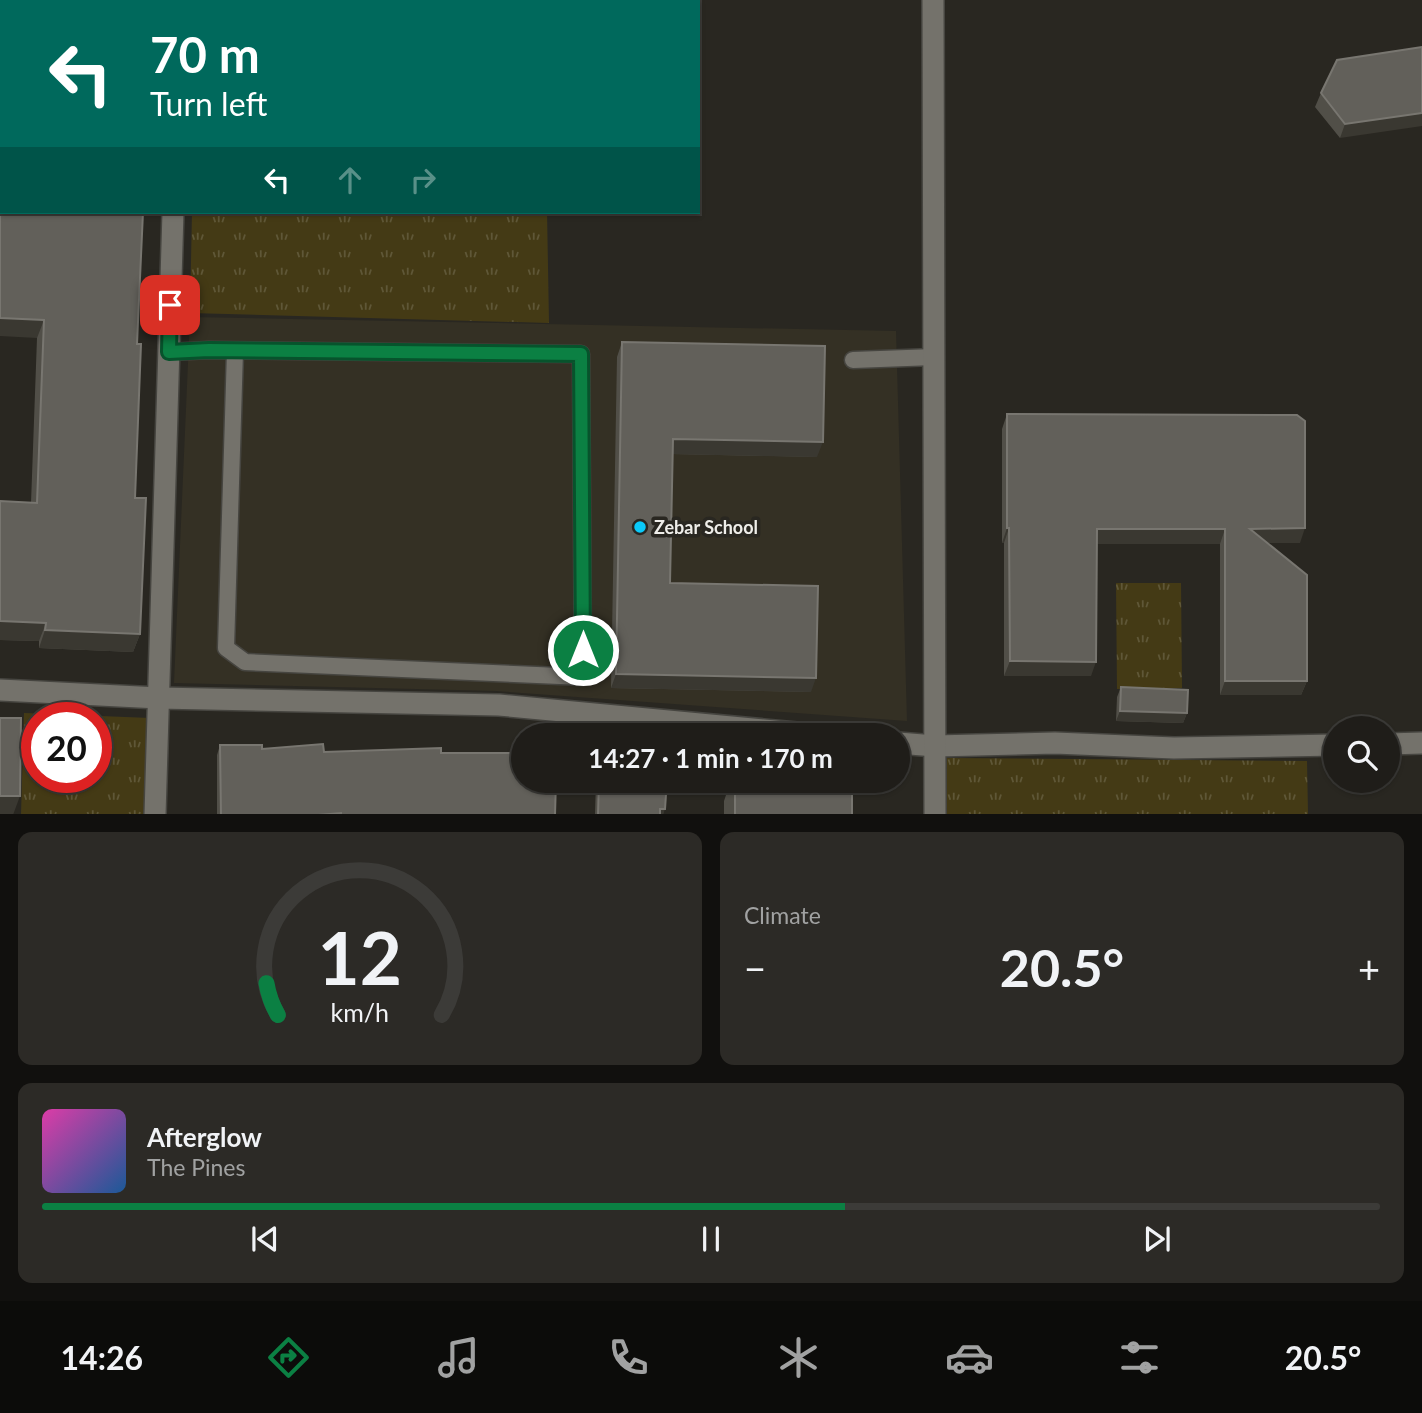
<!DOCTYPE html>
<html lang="en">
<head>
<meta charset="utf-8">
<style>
  :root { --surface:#1f1d19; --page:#2c2a26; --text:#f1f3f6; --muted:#a1a2a2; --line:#3c3b38; --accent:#0b8043 }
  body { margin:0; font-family:Lato,sans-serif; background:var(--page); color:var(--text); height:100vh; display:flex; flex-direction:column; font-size:26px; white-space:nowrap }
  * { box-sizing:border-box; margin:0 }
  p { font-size:23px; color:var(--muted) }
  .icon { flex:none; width:38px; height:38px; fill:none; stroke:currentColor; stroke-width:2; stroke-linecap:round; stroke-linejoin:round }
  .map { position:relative; height:814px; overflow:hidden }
  .details { display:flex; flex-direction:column; gap:18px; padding:18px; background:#11100e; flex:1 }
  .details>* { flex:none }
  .banner { position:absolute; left:0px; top:0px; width:700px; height:214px; box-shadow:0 2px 5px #0004,0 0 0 2px var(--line); background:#00695c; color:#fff; overflow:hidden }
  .tools { position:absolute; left:1323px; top:716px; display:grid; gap:14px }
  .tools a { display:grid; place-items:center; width:77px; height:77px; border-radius:50%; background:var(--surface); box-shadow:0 2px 5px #0004,0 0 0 2px var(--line); font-size:35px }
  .speed { position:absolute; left:21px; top:702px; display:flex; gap:14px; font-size:35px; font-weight:700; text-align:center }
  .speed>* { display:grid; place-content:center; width:91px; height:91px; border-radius:50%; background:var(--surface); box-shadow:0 2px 5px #0004,0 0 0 2px var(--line); line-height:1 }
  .speed .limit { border:10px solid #d22; background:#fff; color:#111 }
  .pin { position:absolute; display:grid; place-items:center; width:60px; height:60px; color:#fff; margin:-30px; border-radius:14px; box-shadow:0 4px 10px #0006 }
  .me { position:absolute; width:77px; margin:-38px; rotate:0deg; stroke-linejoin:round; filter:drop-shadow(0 0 5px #0008) }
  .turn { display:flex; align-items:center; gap:24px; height:147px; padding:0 35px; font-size:32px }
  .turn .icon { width:91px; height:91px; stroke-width:2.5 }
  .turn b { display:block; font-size:49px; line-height:60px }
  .lanes { display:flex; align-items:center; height:66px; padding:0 35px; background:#0003; justify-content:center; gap:35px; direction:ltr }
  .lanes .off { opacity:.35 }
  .big { font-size:52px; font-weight:700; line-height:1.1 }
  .details .tile { flex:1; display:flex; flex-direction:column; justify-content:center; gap:10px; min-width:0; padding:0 24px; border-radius:14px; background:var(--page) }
  .details .dial { align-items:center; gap:0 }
  .dial svg { height:182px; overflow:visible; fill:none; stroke:var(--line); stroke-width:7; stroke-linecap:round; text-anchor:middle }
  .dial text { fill:var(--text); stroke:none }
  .song { display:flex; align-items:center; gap:21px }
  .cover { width:84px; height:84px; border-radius:10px; background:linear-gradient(135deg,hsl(320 70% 55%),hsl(210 70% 35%)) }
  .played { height:7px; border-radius:4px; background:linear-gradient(90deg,var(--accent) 60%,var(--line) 60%) }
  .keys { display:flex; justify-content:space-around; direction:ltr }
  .heat { display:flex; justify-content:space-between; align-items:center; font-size:38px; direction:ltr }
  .details .tiles { flex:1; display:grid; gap:18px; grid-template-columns:1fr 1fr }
  .tile:last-child { grid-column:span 2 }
  .trip { position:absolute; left:511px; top:723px; width:399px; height:70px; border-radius:35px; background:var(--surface); box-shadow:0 2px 5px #0004,0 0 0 2px var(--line); font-weight:700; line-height:70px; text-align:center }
  .tabs { display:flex; height:112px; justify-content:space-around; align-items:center; background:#0c0c0a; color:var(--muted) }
  .tabs .icon { width:49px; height:49px }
  .tabs .active { color:var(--accent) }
  .tabs b { font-size:32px; color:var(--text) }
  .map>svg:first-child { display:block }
</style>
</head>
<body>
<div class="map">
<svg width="1422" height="815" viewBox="0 0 1422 815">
  <defs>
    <pattern id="grass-tufts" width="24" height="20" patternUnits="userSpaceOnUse" patternTransform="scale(1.75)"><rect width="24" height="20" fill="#443a15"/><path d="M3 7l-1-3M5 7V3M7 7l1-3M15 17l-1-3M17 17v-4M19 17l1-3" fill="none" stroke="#5f5737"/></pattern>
  </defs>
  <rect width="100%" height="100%" fill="#292721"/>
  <path fill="#343024" d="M190,317L896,331L907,721L496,691L174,683Z"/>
  <path fill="url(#grass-tufts)" fill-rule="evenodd" d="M192,212H547L549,323L190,313Z
    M1116,583H1181L1182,688L1117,689Z
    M24,713L150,718L144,814L21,815ZM37,718H96V777H37Z
    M947,758L1307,761L1308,814H947Z"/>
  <path fill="#443a15" d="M216,0H541V2H216Z"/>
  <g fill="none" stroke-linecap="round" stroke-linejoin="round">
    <g stroke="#464540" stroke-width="19">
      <path id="lane" d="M169,352L209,350L581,354L583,677L245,662L226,648L235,351
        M853,360L934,357"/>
    </g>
    <g stroke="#464540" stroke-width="24">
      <path id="street" d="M179,2V0
        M0,690L159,698L499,705L818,735
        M898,743L935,746L1055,743L1174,748L1335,745
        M1388,744L1422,743
        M155,815L173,212"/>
    </g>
    <g stroke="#464540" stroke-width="24">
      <path id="secondary" d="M933,0L935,815"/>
    </g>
    <use href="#lane" stroke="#74726b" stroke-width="16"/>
    <use href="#street" stroke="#74726b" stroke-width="21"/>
    <use href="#secondary" stroke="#74726b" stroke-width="21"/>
  </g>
  <path fill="#514f48" d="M1422,47L1340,138L1315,107L1321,93Z
    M0,209L137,344L135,498L140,634L133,652L39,648V641L0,640V501L31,503L37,338Z
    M622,342L817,457L673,454L670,583L811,692L611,688L617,357Z
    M1007,414L1300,543H1267L1307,681L1301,695H1220V544H1097L1091,676H1004V543H1002V429Z
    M1121,687L1187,713L1183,723L1116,721L1117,697Z
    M220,745L262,749L324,752L441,753L555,815H217V755Z
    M596,780H667L663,815H595Z
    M731,780H852V815H724V801Z"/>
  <path fill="#3a3831" d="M1422,113V126L1340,138L1345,124Z
    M0,140H2V158H0Z
    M0,318L44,320L37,338L0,336Z
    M673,439L823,442L817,457L668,454Z
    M1007,528H1009L1004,543H1002Z
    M1305,528L1300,543H1244L1250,529Z
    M1097,529H1225L1220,544H1091Z
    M0,621L46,623L39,641L0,640Z
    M45,630L140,634L133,652L39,648Z
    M1010,661L1096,662L1091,676H1004Z
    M616,674L816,678L811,692L611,688Z
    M1225,681H1307L1301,695H1220Z
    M1120,711L1187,713L1183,723L1116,721Z
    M0,796H20L13,815H0Z
    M660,809H665L663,815H658Z"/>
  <path fill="#62605a" stroke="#787670" stroke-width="2" d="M6,0H46L49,2H4Z
    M0,4H2V140H0Z
    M1422,47V113L1345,124L1321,93L1337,60Z
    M0,209H2V212H143L137,344H141L135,498H146L140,634L45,630L46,623L0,621V501L37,503L44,320L0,318Z
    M622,342L825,346L823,442L673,439L670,583L818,586L816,678L616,674Z
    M1007,414L1297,415L1305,421V528L1250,529L1307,575V681H1225V529H1097L1096,662L1010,661L1009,528H1007Z
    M1121,687L1188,690L1187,713L1120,711Z
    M0,718H21L20,796H0Z
    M323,744L324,752L441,748V753H523V780H556L555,815H341V813L318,815H221L220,745H262V749Z
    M599,780H667L665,809H660V815H598Z
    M735,780H852V815H735Z"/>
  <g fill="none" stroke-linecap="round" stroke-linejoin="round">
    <g stroke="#07532c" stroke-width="18">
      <path id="route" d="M170,305L169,352L209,350L581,354L583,650"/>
    </g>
    <use href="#route" stroke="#0b8043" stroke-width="12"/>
  </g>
  <circle fill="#0acafa" stroke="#292721" stroke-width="2.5" cx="640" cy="527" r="7"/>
  <g text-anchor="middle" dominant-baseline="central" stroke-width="7" stroke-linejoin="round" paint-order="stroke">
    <g font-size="18" font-weight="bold" fill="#efeeea" stroke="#292721" text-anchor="start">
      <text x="654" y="527">Zebar School</text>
    </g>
  </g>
</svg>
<div class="tools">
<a><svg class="icon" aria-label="search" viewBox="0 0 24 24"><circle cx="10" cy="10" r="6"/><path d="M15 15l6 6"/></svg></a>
</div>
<div class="speed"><div class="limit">20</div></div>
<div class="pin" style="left:170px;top:305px;background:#d93025"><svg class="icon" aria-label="arrive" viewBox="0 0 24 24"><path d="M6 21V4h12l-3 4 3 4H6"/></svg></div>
<svg class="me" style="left:583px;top:650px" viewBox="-20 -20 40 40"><circle r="17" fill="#0b8043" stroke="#fff" stroke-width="3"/><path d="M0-11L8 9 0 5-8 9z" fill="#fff"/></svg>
<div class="trip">14:27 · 1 min · 170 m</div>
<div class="banner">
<div class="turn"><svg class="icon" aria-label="left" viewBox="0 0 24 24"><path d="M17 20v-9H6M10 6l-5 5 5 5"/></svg><div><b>70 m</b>Turn left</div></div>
<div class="lanes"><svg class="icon" aria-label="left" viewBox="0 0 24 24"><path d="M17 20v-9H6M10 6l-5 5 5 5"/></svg><svg class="icon off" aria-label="ahead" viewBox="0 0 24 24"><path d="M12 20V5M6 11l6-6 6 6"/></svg><svg class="icon off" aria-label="right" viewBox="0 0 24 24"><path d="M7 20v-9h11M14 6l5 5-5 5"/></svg></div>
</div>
</div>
<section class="details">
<div class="tiles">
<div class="tile dial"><svg viewBox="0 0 100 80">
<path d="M14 69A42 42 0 1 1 86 69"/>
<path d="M14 69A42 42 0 0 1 9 55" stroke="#0b8043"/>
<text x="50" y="56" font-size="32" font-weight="700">12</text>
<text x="50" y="72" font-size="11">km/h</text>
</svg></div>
<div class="tile"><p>Climate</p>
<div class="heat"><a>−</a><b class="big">20.5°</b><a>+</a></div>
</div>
<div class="tile">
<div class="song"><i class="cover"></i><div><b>Afterglow</b><p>The Pines</p></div></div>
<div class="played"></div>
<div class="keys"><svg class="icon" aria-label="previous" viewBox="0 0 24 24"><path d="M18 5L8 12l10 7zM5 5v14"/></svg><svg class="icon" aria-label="pause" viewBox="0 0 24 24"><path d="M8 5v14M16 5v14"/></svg><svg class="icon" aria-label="next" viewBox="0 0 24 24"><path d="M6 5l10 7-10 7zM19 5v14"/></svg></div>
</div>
</div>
</section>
<nav class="tabs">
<b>14:26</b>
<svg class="icon active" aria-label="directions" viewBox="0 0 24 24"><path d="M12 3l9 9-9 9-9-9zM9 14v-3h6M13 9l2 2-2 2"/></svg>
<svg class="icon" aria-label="music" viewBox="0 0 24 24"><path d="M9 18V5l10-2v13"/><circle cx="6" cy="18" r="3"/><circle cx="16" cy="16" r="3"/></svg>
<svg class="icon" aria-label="phone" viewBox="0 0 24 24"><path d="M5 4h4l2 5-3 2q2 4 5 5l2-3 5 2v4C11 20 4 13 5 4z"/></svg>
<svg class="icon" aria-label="climate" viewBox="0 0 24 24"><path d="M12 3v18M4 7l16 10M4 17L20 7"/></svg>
<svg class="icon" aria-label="car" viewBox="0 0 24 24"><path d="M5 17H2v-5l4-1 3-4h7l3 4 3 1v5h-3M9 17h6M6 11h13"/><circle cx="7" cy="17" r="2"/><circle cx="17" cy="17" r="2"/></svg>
<svg class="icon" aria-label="filters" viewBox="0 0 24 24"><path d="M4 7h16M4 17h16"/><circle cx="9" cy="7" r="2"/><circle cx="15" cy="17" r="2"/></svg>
<b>20.5°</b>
</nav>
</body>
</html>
